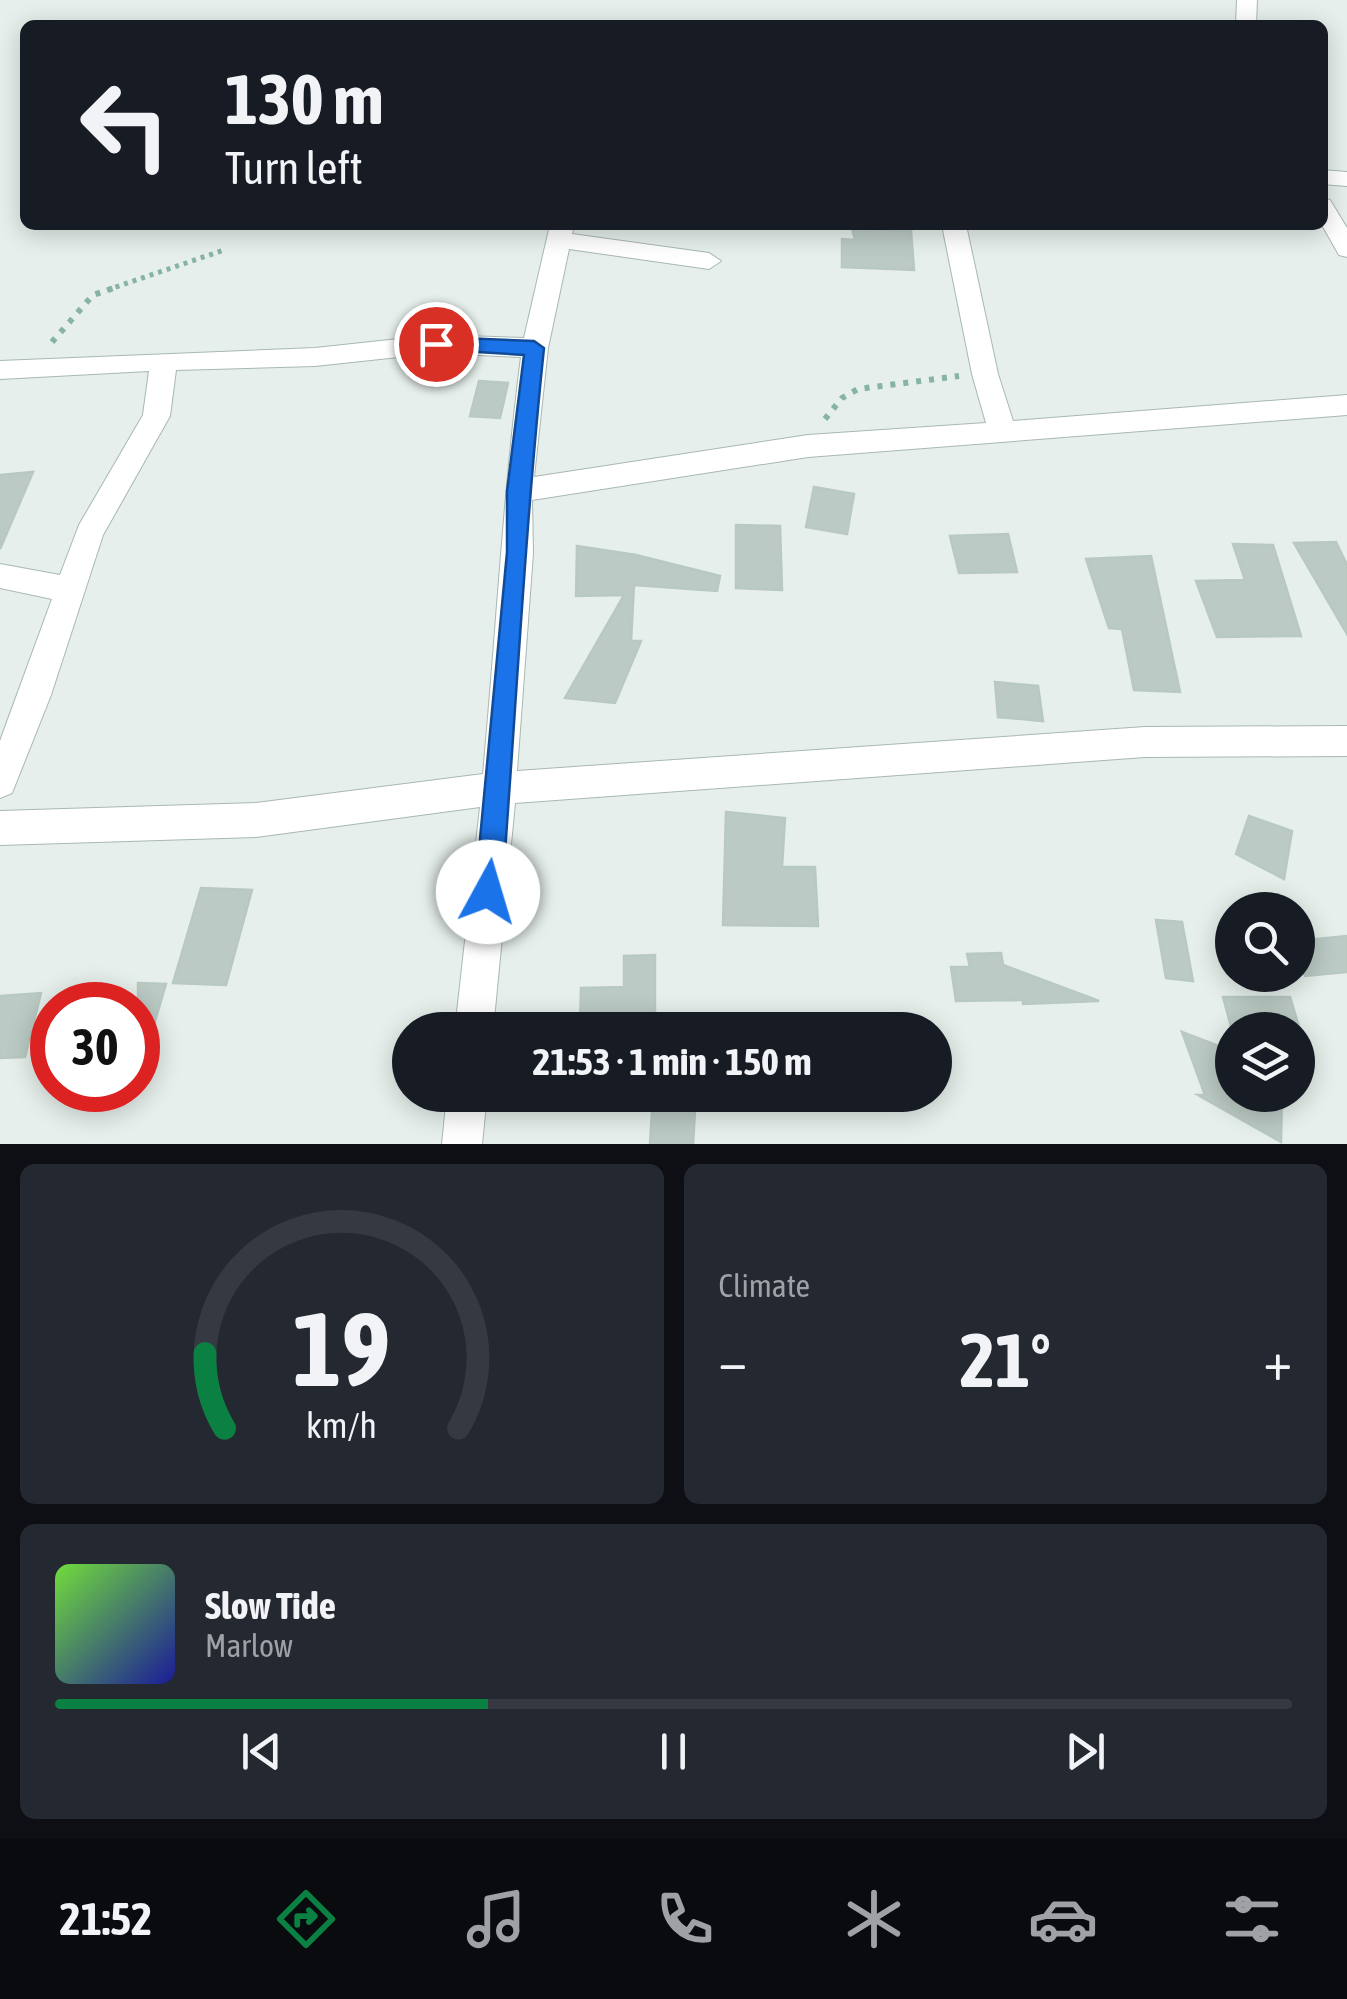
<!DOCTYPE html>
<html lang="en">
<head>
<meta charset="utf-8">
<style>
  :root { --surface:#171b24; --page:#242831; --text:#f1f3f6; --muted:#9ea1a6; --line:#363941; --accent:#0b8043 }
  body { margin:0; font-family:"Asap Condensed",sans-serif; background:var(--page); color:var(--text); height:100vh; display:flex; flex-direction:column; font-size:38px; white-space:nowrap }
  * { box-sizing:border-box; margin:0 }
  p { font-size:32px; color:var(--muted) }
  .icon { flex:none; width:55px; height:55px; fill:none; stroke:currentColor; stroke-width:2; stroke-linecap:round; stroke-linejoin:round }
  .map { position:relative; height:1144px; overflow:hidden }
  .panel { display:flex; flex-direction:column; gap:20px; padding:20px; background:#0d0f14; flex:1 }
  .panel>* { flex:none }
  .hud { position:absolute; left:20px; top:20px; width:1308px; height:210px; border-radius:15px; box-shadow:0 5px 25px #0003; background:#171b24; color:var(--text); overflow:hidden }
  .tools { position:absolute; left:1215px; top:892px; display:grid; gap:20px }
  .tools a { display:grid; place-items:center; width:100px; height:100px; border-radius:50%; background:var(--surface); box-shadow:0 5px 25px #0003; font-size:50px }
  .speed { position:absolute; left:30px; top:982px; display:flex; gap:20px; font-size:50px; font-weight:700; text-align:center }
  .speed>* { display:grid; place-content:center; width:130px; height:130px; border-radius:50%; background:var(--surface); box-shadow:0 5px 25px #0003; line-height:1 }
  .speed .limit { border:15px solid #d22; background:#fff; color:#111 }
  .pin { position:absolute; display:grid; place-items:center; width:85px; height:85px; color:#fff; margin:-42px; border:5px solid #fff; border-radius:50%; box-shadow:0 2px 10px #0007 }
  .me { position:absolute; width:110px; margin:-55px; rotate:6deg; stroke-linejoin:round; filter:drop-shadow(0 0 8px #0008) }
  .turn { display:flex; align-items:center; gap:35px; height:210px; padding:0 40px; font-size:45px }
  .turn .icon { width:130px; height:130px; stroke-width:2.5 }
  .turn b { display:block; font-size:70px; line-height:85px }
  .big { font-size:75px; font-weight:700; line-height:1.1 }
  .panel .card { flex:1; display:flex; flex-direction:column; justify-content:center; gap:15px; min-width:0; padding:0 35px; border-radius:15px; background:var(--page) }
  .panel .dial { align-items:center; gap:0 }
  .dial svg { height:260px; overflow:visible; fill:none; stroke:var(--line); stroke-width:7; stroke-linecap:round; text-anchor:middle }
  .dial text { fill:var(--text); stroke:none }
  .song { display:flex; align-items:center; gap:30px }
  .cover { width:120px; height:120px; border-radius:15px; background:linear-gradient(135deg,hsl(100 70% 55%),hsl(240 70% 35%)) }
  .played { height:10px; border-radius:5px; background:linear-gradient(90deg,var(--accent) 35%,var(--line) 35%) }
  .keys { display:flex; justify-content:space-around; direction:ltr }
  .heat { display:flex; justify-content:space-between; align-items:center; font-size:55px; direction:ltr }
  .panel .tiles { flex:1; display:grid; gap:20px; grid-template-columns:1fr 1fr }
  .card:last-child { grid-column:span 2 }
  .trip { position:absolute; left:392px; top:1012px; width:560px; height:100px; border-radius:50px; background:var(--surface); box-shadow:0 5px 25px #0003; font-weight:700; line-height:100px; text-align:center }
  .dock { display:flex; height:160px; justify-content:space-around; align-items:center; background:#090b0e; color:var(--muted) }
  .dock .icon { width:70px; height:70px }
  .dock .on { color:var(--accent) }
  .dock b { font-size:45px; color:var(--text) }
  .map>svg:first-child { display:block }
</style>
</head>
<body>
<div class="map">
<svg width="1347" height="1144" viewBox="0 0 1347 1144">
  <rect width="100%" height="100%" fill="#e6efeb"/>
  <path fill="#bbcac4" stroke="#b8c9c2" stroke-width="2.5" d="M852,228L911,231L914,270L842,267V239L855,240Z
    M479,381L508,383L500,418L470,416Z
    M33,472L0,549V475Z
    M814,487L854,494L847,534L806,527Z
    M736,525L780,526L782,590L736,588Z
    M1008,534L1017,572L959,573L950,536Z
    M1336,542L1347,565V634L1294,543Z
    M1233,544L1273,545L1301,636L1217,637L1196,581L1245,580Z
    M577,546L636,555L720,576L717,591L634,585L631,641H641L615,703L565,698L624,595L576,596Z
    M1151,556L1180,692L1134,690L1122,629L1109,628L1086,559Z
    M995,682L1038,686L1043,721L998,717Z
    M726,812L785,818L782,867H815L818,926L723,925Z
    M1249,816L1292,831L1284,879L1236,854Z
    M201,888L252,890L226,985L173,983Z
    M1156,920L1182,922L1193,981L1166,978Z
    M1347,936V972L1305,976L1298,958V941Z
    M1001,953L1003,965L1099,1001L1023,1004V1000L956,1001L951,967H970L967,954Z
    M655,955V1025L580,1026L581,988L624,987V956Z
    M138,983L166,984L144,1058L138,1057Z
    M41,993L25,1057L0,1058V996Z
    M1223,997H1290L1300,1030H1232Z
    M1182,1032L1232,1051V1095H1282L1281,1142L1198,1095H1205Z
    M653,1095H696L693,1144H650Z"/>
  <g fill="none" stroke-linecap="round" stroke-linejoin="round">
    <g stroke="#a8b8b2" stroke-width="2">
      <path id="street" d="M1237,0H1257L1256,25H1236Z
        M1322,170L1347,172V186L1322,184Z
        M1322,198L1330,200L1347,228V257L1339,255L1322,225Z
        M550,225H574L572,234L709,253L721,261L709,269L569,249L548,348L534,477L808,435L986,423L972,374L942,225H966L998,374L1013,421L1347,395V415L808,457L532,500L533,553L517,771L1145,727L1347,726V756L1145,757L515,803L493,1030H455L480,807L256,837L0,845V811L256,803L483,774C496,635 503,495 521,357L436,353L315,366L176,370L170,416L103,535L51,695L12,793L0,798V741L52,599L0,588V564L60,575L79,525L143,415L149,371L0,379V361L315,348L436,335L524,338Z
        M447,1095H487L482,1144H442Z"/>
    </g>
    <path stroke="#86b3a5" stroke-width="5" stroke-dasharray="4 5" stroke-linecap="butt" d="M107,290L224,250"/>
    <path stroke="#86b3a5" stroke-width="6" stroke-dasharray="5 8" stroke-linecap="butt" d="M52,342L93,295L114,288
      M825,419L842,398L858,389L959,376"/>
    <use href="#street" fill="#fff" fill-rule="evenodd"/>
  </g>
  <path fill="#1a73e8" stroke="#114b97" stroke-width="2.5" d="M436,337L534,341L544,348C525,529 516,710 502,892L498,901L488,905L479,901L475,892L507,552V491L524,355L429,349V339Z"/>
</svg>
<div class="tools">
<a><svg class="icon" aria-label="search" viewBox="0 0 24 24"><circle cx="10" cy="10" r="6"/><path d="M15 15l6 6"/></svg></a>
<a><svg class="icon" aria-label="layers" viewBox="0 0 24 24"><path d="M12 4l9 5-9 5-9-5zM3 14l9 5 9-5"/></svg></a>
</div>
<div class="speed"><div class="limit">30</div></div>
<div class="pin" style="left:436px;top:344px;background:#d93025"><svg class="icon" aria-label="arrive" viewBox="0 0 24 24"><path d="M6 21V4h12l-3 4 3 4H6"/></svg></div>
<svg class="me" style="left:488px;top:892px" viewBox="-20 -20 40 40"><circle r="19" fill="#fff"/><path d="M0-13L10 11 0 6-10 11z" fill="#1a73e8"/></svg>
<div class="trip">21:53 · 1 min · 150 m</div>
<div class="hud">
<div class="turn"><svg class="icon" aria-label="left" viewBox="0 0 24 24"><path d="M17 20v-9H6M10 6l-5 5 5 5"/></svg><div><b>130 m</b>Turn left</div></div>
</div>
</div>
<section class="panel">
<div class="tiles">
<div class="card dial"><svg viewBox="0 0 100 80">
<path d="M14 69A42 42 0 1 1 86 69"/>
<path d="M14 69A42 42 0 0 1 8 46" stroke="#0b8043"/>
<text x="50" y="56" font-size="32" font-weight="700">19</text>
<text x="50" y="72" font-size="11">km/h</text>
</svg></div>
<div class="card"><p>Climate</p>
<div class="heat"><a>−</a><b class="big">21°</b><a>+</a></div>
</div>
<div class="card">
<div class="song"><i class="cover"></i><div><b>Slow Tide</b><p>Marlow</p></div></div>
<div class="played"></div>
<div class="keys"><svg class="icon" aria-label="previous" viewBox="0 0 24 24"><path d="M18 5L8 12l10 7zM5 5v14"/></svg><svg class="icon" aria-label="pause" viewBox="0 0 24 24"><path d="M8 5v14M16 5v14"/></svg><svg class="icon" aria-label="next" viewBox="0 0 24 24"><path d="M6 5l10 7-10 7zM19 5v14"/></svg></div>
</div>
</div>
</section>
<nav class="dock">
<b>21:52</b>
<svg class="icon on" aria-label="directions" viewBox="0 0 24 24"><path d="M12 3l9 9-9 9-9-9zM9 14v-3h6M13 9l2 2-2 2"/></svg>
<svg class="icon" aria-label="music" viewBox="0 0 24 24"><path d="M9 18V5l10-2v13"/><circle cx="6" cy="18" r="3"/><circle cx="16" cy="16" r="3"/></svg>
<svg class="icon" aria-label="phone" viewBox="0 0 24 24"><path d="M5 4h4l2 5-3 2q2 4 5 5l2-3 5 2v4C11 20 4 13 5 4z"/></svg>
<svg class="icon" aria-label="climate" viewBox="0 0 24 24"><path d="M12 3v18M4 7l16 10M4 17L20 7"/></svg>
<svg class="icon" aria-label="car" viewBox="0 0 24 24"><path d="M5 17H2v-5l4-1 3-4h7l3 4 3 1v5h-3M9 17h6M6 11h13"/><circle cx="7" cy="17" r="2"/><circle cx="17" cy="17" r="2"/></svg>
<svg class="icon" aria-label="filters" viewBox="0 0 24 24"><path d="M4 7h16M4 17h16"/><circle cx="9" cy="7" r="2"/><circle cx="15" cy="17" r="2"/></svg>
</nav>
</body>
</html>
